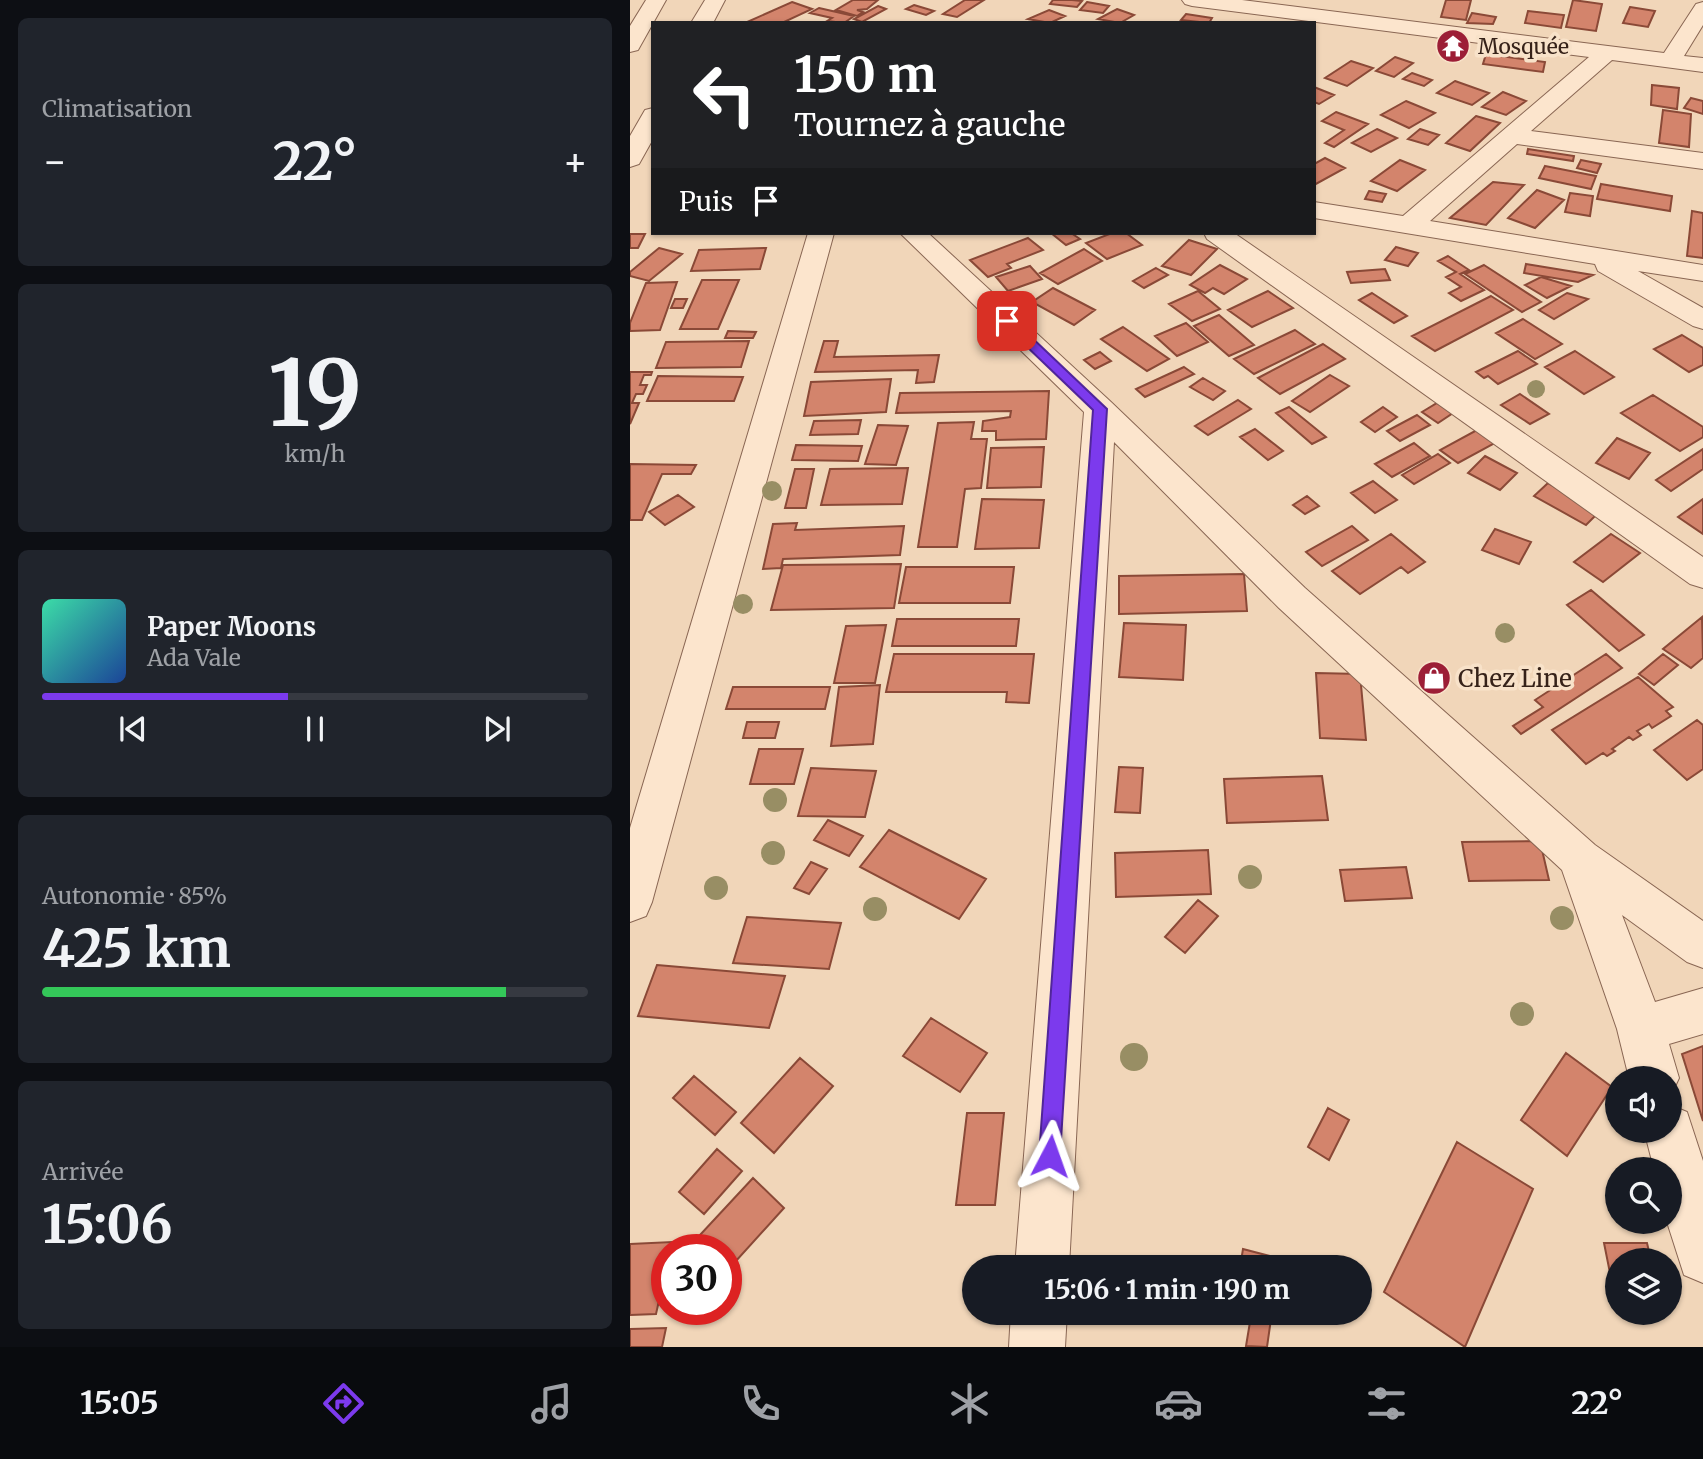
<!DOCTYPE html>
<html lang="fr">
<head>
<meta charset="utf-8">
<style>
  :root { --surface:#171b24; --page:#20242c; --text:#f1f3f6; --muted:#9ea1a6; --line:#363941; --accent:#7c3aed }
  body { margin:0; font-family:Merriweather,serif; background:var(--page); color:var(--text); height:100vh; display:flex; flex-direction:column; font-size:26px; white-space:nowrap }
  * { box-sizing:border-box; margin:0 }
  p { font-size:23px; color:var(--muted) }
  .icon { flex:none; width:38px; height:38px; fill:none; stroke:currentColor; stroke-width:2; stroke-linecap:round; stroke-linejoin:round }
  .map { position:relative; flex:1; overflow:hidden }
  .drawer { display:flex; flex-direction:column; gap:18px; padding:18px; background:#0d0f14; width:630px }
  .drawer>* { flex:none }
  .top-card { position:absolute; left:21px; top:21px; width:665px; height:214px; border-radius:0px; box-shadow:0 2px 5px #0004; background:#202124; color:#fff; overflow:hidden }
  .buttons { position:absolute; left:975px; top:1066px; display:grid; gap:14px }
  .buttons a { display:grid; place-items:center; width:77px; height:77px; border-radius:50%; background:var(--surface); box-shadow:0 2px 5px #0004; font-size:35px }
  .speed { position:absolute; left:21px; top:1234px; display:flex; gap:14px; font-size:35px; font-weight:700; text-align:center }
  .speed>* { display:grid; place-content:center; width:91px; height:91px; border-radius:50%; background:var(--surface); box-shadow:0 2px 5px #0004; line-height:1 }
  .speed .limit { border:10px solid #d22; background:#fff; color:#111 }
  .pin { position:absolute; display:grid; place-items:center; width:60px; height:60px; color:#fff; margin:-30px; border-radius:14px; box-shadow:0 4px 10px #0006 }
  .me { position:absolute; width:77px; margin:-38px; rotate:4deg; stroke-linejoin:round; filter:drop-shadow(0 0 5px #0008) }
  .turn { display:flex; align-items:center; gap:24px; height:147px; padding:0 28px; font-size:32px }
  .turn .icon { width:91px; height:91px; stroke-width:2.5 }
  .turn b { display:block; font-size:49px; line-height:60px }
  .then { display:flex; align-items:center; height:66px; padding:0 28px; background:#0003; gap:14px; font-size:26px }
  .big { font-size:52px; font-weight:700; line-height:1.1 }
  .drawer .tile { flex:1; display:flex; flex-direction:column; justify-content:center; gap:10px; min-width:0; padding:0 24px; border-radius:10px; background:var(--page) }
  .drawer .dial { align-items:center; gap:0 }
  .dial b { font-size:91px; line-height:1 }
  .song { display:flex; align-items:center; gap:21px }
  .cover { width:84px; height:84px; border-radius:10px; background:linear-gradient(135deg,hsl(160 70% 55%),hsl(220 70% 35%)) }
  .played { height:7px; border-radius:4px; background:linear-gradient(90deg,var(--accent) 45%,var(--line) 45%) }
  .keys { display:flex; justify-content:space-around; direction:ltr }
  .heat { display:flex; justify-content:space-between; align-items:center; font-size:38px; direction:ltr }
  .charge { height:10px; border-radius:5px; background:linear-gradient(90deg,#34c759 85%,var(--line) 0) }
  .trip { position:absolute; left:332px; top:1255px; width:410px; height:70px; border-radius:35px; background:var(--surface); box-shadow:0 2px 5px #0004; font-weight:700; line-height:70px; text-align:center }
  .tabs { display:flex; height:112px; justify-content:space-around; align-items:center; background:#090b0e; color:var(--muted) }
  .tabs .icon { width:49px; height:49px }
  .tabs .active { color:var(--accent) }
  .tabs b { font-size:32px; color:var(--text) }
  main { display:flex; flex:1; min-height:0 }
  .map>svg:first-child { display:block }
</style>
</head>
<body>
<main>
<section class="drawer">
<div class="tile"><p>Climatisation</p>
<div class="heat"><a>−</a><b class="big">22°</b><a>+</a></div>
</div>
<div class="tile dial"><b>19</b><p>km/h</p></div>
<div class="tile">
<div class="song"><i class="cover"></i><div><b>Paper Moons</b><p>Ada Vale</p></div></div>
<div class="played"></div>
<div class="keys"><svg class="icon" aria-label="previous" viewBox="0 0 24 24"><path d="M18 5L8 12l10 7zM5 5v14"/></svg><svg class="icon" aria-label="pause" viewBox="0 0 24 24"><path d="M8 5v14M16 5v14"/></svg><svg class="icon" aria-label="next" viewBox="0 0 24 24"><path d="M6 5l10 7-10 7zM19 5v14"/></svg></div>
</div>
<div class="tile"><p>Autonomie · 85%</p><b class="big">425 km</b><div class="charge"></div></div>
<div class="tile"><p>Arrivée</p><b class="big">15:06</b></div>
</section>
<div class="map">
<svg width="1073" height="1347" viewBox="0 0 1073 1347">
  <rect width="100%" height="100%" fill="#f1d6b9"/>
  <path fill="#d3846c" stroke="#8a4937" stroke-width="2" d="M223,0H248L237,9L227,10L233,12L227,16L206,10Z
    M335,0H354L327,17L313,14Z
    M423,0H442L452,1L447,7L420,4Z
    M816,0H841L836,20L811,17Z
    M943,0L972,4L966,31L936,27Z
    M162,2L182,9L152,23H115Z
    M457,2L479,6L473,13L450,10Z
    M284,5L304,11L296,15L276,9Z
    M248,6L256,9L232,22L224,19Z
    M1000,7L1025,11L1018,27L993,23Z
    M189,8L224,16L214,23L197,21L202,18L180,13Z
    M487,9L504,15L490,23L468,19Z
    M419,10L435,16L420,23L398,19Z
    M898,11L934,15L931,28L895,23Z
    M842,13L866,17L863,24L837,23Z
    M556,14L582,18L579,23L551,20Z
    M856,54L915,62L913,72L853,64Z
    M765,57L783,63L764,77L746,71Z
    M721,61L743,68L717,86L695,78Z
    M782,73L802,80L794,86L773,79Z
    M825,81L859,93L842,105L807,93Z
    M1022,85L1049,88L1047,109L1021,105Z
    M684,87L704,95L689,104L684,102Z
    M873,92L896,101L876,115L852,107Z
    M1061,98L1073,101V114L1054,108Z
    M776,101L805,113L779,128L751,115Z
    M1033,110L1061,114L1059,147L1029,143Z
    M706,112L738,124L704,147L695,143L714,130L692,121Z
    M846,116L870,123L840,151L816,143Z
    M747,129L767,138L741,152L722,143Z
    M790,129L809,135L798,145L778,139Z
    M898,149L944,156L943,161L897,154Z
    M695,158L715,168L684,185V164Z
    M770,160L795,170L767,191L741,181Z
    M951,160L971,164L967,173L947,168Z
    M915,166L966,176L961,189L909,178Z
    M863,182L894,185L856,225L820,218Z
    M971,184L1042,196L1040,211L967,199Z
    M907,190L934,200L905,228L878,218Z
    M739,191L756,194L752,202L735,199Z
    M940,193L963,196L960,216L935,212Z
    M1062,211L1073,213V258L1057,256Z
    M421,233H441L450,239L436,245Z
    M482,233H496L512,245L477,259L456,243Z
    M0,234H15L8,248H0Z
    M398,238L413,250L377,264L381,268L358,277L340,260Z
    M559,240L587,249L561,275L532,266Z
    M766,247L788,253L778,266L755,260Z
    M29,248L52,254L19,281L0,276V272Z
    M136,248L130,269L61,271L69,250Z
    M454,249L472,261L428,284L410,273Z
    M818,256L839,270L830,274L854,290L831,301L819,293L831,287L816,277L826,272L808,261Z
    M896,264L963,275L948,282L894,273Z
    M590,265L617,279L594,294L583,288L575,293L560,285Z
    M854,265L911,302L892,312L835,274Z
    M400,266L412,279L378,291L366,277Z
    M526,268L538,275L514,288L503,281Z
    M755,269L760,280L721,283L717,272Z
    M911,277L941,286L917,298L895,285Z
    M72,280H109L88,329H50Z
    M47,282L30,330L0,331V323L16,283Z
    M423,288L465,310L444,325L402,302Z
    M568,291L590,309L562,321L539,304Z
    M638,291L663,308L622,327L598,310Z
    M742,293L777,316L764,323L729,300Z
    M937,293L958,299L924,319L909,310Z
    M861,296L883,310L805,351L782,336Z
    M45,299H57L53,308H41Z
    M589,315L624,345L599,356L564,326Z
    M893,319L932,344L905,359L866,333Z
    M556,323L578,342L547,356L525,336Z
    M493,327L539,359L517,371L471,339Z
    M665,330L685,344L624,374L604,359Z
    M98,331L126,332L123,338H95Z
    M1052,335L1073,348V365L1059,372L1024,349Z
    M119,341L111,367L26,368L36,342Z
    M194,341H208L204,357L309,355L304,382L286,383L288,370L185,372Z
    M693,344L715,359L650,394L628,378Z
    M888,351L907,364L868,384L858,376L854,378L846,372Z
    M945,351L984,377L954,394L915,367Z
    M470,352L481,361L465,369L454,360Z
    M554,367L564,374L515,397L506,389Z
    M0,372H22L21,375H14L10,385H17L13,394H6L2,403H9L0,424Z
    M700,375L719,386L680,412L662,401Z
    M28,376L113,377L104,401H17Z
    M573,378L595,391L583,400L560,387Z
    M261,379L256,412L174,416L181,382Z
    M419,391L416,439L366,440V431H352L353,421L380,417L381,411L266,413L270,393Z
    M890,394L919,414L900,424L871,405Z
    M1023,395L1073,427V437L1050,451L991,413Z
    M608,400L621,409L578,435L565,426Z
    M807,403L823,413L808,423L792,412Z
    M659,407L696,437L682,444L646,413Z
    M753,407L767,417L745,432L731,422Z
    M787,415L800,425L770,441L757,431Z
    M231,420L228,434L180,435L184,421Z
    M344,422L341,439H357L351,488L335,489L327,547H288L308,423Z
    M248,425L278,426L266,465L235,464Z
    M625,429L653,451L638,460L610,437Z
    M847,430L865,443L828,463L810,450Z
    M987,438L1020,453L999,479L966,463Z
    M784,443L800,456L762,477L745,464Z
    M166,445L232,446L228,461L162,460Z
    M414,447L411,487L357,488L361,448Z
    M1073,449V469L1041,491L1026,480Z
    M808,454L820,463L784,484L772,475Z
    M855,456L887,473L870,490L838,473Z
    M0,464L66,465L61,474H32L12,520H0Z
    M278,468L272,504L191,505L200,469Z
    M165,469H184L176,508H155Z
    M743,481L767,500L745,513L721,493Z
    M918,483L970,511L956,525L904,496Z
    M48,495L64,507L35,525L19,512Z
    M677,496L689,506L675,514L663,505Z
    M352,499L414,500L409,548L345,549Z
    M1073,499V534L1048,517Z
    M167,523L165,530L274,526L270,555L153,559L151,568L133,569L143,524Z
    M722,526L738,540L692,566L676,552Z
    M865,529L901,542L889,564L852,550Z
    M761,534L795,562L778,573L771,567L730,594L702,571Z
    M981,534L1010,553L973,582L944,562Z
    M271,564L264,608L141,610L153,565Z
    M276,567H384L380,603H269Z
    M614,574L617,611L489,614V576Z
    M961,590L1014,635L989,651L937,605Z
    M1072,617L1073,658L1061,668L1033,649Z
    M267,619H389L386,646H262Z
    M494,623L556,625L553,680L489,677Z
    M256,625L245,683H204L216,626Z
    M264,654H404L399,703L376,702L377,692H256Z
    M976,654L992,668L891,734L883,726L913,707L905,700Z
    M1033,654L1048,665L1024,685L1009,674Z
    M686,673L730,674L736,740L690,738Z
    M1008,677L1043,707L1036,711L1041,716L1022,728L1019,724L1007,731L1011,735L1003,740L999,737L982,749L985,751L977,756L973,753L956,764L922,730Z
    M250,685L243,744L201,746L209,687Z
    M103,687H200L195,709H96Z
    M1067,720L1073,725V769L1057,780L1024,750Z
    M117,722H149L145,738H113Z
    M129,749H173L164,784H120Z
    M489,767L513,768L510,813L485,812Z
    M181,768L246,771L235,817L168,816Z
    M692,776L698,820L597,823L594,779Z
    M198,820L233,836L219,856L184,840Z
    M259,830L356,879L329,919L230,867Z
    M910,841L919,880L839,881L832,842Z
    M578,850L581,894L486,897L485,853Z
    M181,862L197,869L179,894L164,888Z
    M776,867L782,898L715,901L710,870Z
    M568,900L588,916L555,953L535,937Z
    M117,917L211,923L199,969L103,963Z
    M27,965L155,976L139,1028L8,1016Z
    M301,1018L357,1053L330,1092L273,1056Z
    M1073,1046V1121L1052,1054Z
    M936,1053L982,1087L937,1156L891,1120Z
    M170,1058L203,1086L144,1153L111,1123Z
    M64,1076L106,1112L85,1135L43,1098Z
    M698,1108L719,1120L699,1160L678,1147Z
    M337,1113H374L365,1205H326Z
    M827,1142L903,1189L835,1347L754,1292Z
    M87,1149L112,1171L74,1214L49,1192Z
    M123,1178L154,1208L96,1272V1250H56Z
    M42,1242L40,1250H37V1265L26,1314L0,1315V1244Z
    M974,1243H1017L1021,1260H987V1293H984Z
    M613,1249L651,1259L650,1267H610Z
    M601,1312H642L637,1347L616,1346L620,1322L600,1318Z
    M36,1328L32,1347H0V1329Z"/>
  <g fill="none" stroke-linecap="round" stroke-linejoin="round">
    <g stroke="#896653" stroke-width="2">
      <path id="minor" d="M16,0H36L8,50L0,52V26Z
        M75,0H95L83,23H61Z
        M552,0H612L1034,53L1066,4L1073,2V25L1054,56L1073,58V72L982,60L901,131L1073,153V169L887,144L800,221L1073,265V281L1008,271L1073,308V329L1063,326L968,271L965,264L684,218V202L773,216L959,57L562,6L555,4Z
        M23,108V139L9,164L0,167V136L15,110Z
        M178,233H204L22,902L16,916L0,922V828Z
        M270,233H298L481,402L675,588L965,845L1073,921V968L1057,962L992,915L1025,1002L1073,988V1034L1039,1044L1049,1078L1041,1095L1040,1078H999L987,1029L932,870L649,608L484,442L439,1267H385L454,412Z
        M574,233H604L1073,557V588L1060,584L577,239Z
        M1040,1105L1057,1112L1073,1161V1283L1054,1275L1037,1222H1040V1169H1024L1014,1130H1040Z
        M381,1312H437L435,1347H379Z"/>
    </g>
    <use href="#minor" fill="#fce5cd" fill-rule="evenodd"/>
  </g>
  <g fill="#988e64">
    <circle cx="906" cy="389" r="9"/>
    <circle cx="142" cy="491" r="10"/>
    <circle cx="113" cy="604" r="10"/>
    <circle cx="875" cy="633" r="10"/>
    <circle cx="145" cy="800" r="12"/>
    <circle cx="143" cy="853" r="12"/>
    <circle cx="620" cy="877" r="12"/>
    <circle cx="86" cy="888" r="12"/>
    <circle cx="245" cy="909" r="12"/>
    <circle cx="932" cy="918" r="12"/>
    <circle cx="892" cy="1014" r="12"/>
    <circle cx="504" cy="1057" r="14"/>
  </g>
  <path fill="#7c3aed" stroke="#51269a" stroke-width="2" d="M377,317L381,318L477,409L430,1156L427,1164L420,1167L412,1164L409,1156L463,410L372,323L371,321Z"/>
  <defs>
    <g id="temple-disc" transform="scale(1.75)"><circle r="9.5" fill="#9c1e36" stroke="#f8e2c9"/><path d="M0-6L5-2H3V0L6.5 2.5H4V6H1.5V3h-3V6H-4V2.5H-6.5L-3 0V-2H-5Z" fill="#fff"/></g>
    <g id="shop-disc" transform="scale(1.75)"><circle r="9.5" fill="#9c1e36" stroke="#f8e2c9"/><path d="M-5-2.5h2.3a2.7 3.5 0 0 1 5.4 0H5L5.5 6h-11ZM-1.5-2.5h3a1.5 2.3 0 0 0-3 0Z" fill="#fff"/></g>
  </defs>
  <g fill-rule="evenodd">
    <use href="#temple-disc" x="823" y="46"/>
    <use href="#shop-disc" x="804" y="678"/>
  </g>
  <g text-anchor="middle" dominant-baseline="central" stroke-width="7" stroke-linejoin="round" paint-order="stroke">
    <g font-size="21" fill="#362219" stroke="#f8e2c9" text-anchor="start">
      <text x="848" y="46">Mosquée</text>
    </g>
    <g font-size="24" fill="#362219" stroke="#f8e2c9" text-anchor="start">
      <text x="828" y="678">Chez Line</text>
    </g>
  </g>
</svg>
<div class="buttons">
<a><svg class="icon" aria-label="sound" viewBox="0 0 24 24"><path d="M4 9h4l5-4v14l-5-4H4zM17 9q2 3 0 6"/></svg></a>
<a><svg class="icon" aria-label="search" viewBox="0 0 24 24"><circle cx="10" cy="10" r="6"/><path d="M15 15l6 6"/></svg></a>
<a><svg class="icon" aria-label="layers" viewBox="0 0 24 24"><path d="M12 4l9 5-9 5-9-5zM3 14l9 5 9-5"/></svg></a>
</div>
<div class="speed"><div class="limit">30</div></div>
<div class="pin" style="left:377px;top:321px;background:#d93025"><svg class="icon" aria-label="arrive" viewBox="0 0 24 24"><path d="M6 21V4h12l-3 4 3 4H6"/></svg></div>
<svg class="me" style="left:420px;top:1156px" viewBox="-20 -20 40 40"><path d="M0-17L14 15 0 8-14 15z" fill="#7c3aed" stroke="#fff" stroke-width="4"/></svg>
<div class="trip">15:06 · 1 min · 190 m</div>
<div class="top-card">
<div class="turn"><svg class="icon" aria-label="left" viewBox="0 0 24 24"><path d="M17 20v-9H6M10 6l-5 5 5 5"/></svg><div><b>150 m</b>Tournez à gauche</div></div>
<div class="then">Puis<svg class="icon" aria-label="arrive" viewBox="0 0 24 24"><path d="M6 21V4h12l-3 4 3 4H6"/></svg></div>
</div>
</div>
</main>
<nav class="tabs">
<b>15:05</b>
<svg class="icon active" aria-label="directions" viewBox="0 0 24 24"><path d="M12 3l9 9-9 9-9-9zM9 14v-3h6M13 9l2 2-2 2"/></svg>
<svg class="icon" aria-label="music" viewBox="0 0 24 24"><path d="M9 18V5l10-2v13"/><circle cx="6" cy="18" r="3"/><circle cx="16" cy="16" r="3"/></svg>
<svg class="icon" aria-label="phone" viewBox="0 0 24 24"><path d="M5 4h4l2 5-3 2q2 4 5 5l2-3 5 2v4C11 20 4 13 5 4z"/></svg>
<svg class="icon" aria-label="climate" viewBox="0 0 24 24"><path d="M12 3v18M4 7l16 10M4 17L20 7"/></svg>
<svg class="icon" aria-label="car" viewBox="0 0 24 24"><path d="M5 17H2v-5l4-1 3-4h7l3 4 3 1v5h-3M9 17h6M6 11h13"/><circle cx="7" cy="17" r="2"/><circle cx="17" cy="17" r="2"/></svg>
<svg class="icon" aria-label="filters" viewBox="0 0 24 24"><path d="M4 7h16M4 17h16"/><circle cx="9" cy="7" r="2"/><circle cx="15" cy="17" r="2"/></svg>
<b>22°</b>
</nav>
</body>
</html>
